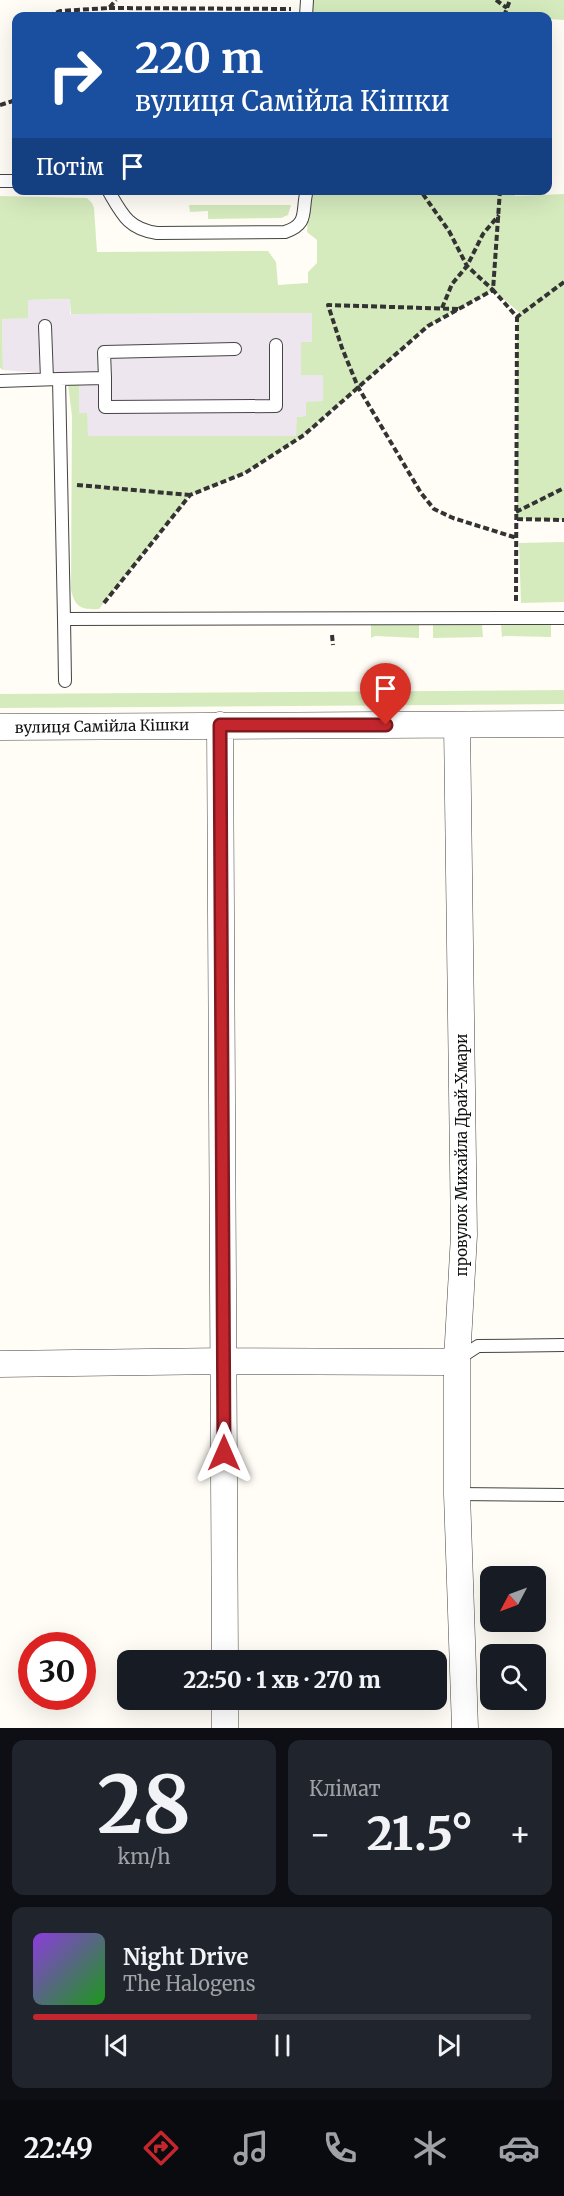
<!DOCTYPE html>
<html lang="uk">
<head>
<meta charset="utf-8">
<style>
  :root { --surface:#171b24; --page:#20242c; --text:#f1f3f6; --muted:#9ea1a6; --line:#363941; --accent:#c4262e }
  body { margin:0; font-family:Merriweather,serif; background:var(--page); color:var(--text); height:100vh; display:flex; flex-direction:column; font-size:22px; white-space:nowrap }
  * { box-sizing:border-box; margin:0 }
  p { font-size:20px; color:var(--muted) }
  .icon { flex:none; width:33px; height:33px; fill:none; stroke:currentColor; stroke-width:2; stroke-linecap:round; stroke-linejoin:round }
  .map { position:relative; height:1728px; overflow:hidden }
  .details { display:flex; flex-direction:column; gap:12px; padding:12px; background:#0d0f14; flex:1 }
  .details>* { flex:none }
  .hud { position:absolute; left:12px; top:12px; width:540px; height:183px; border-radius:12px; box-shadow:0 6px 24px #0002; background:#1a4fa0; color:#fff; overflow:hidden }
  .needle { width:39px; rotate:229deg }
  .buttons { position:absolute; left:480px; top:1566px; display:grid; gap:12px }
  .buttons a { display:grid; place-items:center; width:66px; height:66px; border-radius:12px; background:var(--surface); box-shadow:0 6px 24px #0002; font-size:30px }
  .speed { position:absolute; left:18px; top:1632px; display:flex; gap:12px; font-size:30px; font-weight:700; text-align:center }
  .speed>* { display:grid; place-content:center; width:78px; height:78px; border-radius:50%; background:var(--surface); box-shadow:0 6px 24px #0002; line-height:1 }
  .speed .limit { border:9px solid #d22; background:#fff; color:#111 }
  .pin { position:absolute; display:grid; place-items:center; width:51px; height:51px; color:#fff; margin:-62px -26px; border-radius:50% 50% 50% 0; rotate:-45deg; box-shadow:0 0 6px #0007 }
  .pin .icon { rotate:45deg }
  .me { position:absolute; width:66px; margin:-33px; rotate:0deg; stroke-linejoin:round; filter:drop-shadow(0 0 4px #0008) }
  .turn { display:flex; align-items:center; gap:21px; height:126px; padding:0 24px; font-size:27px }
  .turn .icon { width:78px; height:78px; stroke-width:2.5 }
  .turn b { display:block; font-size:42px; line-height:51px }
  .then { display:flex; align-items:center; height:57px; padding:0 24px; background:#0003; gap:12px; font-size:22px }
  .big { font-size:45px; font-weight:800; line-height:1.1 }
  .details .card { flex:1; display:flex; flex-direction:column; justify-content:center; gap:9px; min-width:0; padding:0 21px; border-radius:12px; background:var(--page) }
  .details .dial { align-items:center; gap:0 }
  .dial b { font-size:78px; line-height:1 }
  .song { display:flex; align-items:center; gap:18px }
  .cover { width:72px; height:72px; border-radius:9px; background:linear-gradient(135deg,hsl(270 70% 55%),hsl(120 70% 35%)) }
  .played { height:6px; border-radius:3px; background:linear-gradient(90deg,var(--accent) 45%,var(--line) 45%) }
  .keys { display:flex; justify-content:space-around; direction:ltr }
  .heat { display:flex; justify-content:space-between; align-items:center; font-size:33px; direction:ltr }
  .details .tiles { flex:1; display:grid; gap:12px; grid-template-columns:1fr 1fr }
  .card:last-child { grid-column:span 2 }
  .trip { position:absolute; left:117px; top:1650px; width:330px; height:60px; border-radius:12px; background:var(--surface); box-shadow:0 6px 24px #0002; font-weight:800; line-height:60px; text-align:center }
  .tabs { display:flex; height:96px; justify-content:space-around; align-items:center; background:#090b0e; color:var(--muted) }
  .tabs .icon { width:42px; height:42px }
  .tabs .on { color:var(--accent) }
  .tabs b { font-size:27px; color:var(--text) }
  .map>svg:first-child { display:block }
</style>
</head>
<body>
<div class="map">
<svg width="564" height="1728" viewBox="0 0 564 1728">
  <rect width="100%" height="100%" fill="#fffdf5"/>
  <path fill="#eee6ef" d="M71,299L70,314L312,313L313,342H301V375H323V401L306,416L297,417V436H87V414L79,413V385L76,372H28L3,370L2,318L28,300Z"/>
  <path fill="#d5ebbd" d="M312,0H564V20L548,19V16H311Z
    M190,12L283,14L291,16H92Z
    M515,190V196L564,194V520L517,519V317L521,314L493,290L428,326L304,435L245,473L190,495L99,609C81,610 75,607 71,590L72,416L68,384L79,385V413H87L88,436H296L297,417L306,416V402L323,401V375H301V342H312V313L71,314L70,299L28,300V318L2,319L3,370L0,368V196L87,198L92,203L94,208L97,252L268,251L276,262L278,285L308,283V272L317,263V240L307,232L309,194L312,191Z
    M189,205H291L288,215L281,218L208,219V211L190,212Z
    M564,542V602L521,603L519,543Z
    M551,623V637L505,636L502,637L501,625Z
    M371,624H419V638L375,636L371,638Z
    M433,625H482L483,637L433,638Z
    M564,690V704L0,708V694Z"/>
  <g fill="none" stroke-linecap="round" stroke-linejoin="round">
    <g stroke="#444" stroke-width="14">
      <path id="lane" d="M306,16L307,0
        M0,181H16
        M108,190C122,214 128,229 157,233L285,232C310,224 301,210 307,190
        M45,326L47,379
        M105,378L104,352L235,349
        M59,379L105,378V407L276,406V345
        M0,381L59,379L64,619
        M65,681L64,619L564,618
        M458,1359L478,1346L564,1345
        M457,1494L564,1495"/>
    </g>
    <g stroke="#444" stroke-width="27">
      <path id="street" d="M220,725L225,1660
        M457,725L464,1235L457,1360V1494L465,1728
        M0,727L564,724
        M0,1364L223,1361L442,1362L457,1360
        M225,1700V1728"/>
    </g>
    <path stroke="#333" stroke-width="4" stroke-dasharray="6 3" stroke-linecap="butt" d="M496,0L507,8
      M109,8L291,9
      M48,16L60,11L109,8L116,0
      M504,16L510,0
      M0,105L13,101L16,89
      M500,190L493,290L517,317L564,282
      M442,308L452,284L467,266L483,234L499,215
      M458,309L328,305L342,348L358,387L421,493L434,509L453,518L517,538
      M77,485L190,495
      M516,512L564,488
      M517,519L564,520
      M516,601L517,317
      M104,603L190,495L245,473L304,435L428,326L493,290L467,266L449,231L420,190
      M332,635L333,645"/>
    <use href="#lane" stroke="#fff" stroke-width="12"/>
    <use href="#street" stroke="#fff" stroke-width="26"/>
  </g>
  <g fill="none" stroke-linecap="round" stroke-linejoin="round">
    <g stroke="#7f191e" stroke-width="15">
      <path id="route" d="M224,1453L220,725H386"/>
    </g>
    <use href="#route" stroke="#c4262e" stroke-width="10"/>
  </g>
  <g text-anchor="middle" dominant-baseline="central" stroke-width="6" stroke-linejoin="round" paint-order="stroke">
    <g font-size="15" fill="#111" stroke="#fff">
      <text transform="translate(102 726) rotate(-1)">вулиця Самійла Кішки</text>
      <text transform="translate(461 1155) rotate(-90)">провулок Михайла Драй-Хмари</text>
    </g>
  </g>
</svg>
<div class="buttons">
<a><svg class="needle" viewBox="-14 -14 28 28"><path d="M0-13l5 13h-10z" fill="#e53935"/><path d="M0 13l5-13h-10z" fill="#9ea1a6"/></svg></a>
<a><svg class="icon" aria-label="search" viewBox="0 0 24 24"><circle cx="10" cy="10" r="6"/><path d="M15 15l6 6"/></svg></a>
</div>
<div class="speed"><div class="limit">30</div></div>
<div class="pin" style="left:386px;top:725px;background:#d93025"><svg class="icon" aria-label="arrive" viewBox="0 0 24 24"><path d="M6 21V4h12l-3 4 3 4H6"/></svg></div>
<svg class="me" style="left:224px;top:1453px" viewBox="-20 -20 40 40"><path d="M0-17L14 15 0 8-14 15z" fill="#c4262e" stroke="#fff" stroke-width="4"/></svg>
<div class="trip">22:50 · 1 хв · 270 m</div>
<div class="hud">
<div class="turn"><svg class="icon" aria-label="right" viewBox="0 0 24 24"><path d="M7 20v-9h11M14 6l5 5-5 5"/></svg><div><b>220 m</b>вулиця Самійла Кішки</div></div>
<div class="then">Потім<svg class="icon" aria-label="arrive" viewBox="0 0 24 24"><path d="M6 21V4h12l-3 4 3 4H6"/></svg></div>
</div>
</div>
<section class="details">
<div class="tiles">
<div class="card dial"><b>28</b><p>km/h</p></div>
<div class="card"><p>Клімат</p>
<div class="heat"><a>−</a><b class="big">21.5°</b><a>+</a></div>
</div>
<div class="card">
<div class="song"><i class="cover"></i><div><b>Night Drive</b><p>The Halogens</p></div></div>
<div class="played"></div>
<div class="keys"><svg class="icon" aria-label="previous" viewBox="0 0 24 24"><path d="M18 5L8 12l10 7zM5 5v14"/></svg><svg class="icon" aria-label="pause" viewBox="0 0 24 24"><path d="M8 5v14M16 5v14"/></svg><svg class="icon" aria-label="next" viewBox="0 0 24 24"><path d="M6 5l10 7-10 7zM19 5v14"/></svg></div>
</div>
</div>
</section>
<nav class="tabs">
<b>22:49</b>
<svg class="icon on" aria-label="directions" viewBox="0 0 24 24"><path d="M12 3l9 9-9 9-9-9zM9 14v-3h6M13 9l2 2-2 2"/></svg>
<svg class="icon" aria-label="music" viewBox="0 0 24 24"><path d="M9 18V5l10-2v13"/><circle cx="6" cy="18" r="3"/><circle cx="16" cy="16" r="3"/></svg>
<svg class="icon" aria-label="phone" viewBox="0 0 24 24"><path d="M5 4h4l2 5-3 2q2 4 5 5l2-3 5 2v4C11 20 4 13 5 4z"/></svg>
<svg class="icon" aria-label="climate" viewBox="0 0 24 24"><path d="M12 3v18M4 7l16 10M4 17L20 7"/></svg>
<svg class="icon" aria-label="car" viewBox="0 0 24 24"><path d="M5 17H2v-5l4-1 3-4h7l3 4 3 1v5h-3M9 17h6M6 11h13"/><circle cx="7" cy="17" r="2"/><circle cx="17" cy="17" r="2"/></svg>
</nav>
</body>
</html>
